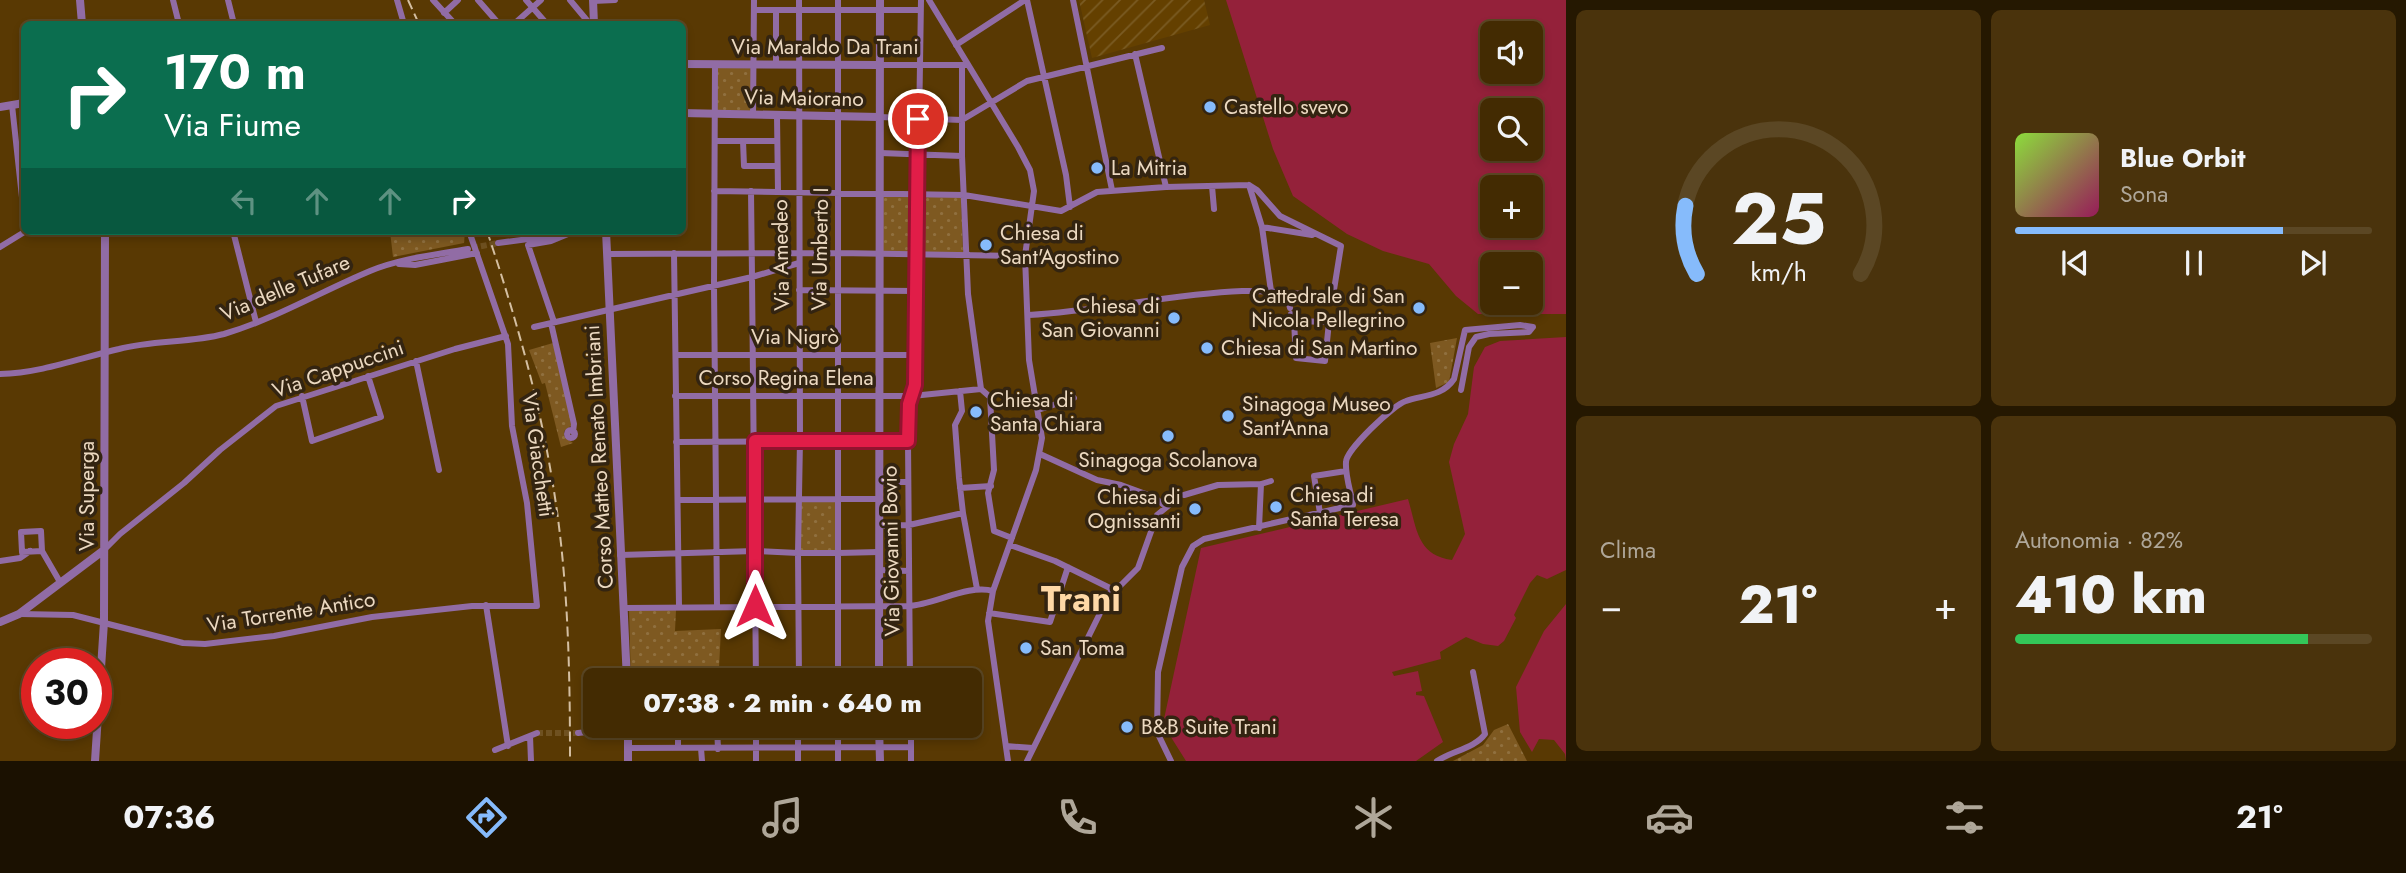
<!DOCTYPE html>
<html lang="it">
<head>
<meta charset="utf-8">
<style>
  :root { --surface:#432b02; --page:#4a330c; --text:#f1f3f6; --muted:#afa799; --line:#5b4724; --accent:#86bbfb }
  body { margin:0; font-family:Jost,sans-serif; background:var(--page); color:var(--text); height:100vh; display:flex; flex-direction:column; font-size:26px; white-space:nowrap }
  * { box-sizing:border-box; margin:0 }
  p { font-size:23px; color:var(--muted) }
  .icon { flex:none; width:38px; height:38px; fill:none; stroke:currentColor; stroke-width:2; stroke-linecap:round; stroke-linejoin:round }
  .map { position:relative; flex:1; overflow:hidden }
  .side { display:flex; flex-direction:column; gap:10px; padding:10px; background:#251801; width:840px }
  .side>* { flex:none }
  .top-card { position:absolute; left:21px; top:21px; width:665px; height:214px; border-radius:10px; box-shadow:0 4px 10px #0003,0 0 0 2px var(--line); background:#0b6e4f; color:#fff; overflow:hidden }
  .buttons { position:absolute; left:1480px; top:21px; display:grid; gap:14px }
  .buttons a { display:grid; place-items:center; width:63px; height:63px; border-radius:10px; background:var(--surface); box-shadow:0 4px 10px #0003,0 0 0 2px var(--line); font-size:35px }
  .speed { position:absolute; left:21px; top:648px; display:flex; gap:14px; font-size:35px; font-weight:700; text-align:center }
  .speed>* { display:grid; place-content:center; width:91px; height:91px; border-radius:50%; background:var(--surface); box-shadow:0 4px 10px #0003,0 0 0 2px var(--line); line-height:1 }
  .speed .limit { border:10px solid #d22; background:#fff; color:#111 }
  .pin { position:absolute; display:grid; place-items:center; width:60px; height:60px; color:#fff; margin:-30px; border:4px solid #fff; border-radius:50%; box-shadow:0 2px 7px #0007 }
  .me { position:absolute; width:77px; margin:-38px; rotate:0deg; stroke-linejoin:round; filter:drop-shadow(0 0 5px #0008) }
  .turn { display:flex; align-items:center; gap:24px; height:147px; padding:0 28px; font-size:32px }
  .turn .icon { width:91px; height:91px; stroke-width:2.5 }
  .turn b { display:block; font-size:49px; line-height:60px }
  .lanes { display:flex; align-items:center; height:66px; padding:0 28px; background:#0003; justify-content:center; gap:35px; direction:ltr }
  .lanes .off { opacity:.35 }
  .big { font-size:52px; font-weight:800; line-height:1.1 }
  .side .widget { flex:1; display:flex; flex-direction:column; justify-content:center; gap:10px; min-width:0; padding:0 24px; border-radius:10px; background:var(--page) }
  .side .dial { align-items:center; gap:0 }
  .dial svg { height:182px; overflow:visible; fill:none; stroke:var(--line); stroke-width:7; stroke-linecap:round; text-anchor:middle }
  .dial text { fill:var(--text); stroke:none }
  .song { display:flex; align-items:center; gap:21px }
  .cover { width:84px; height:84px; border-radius:10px; background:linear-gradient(135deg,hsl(90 70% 55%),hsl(330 70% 35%)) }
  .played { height:7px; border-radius:4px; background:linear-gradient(90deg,var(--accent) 75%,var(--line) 75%) }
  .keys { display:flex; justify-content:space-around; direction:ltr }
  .heat { display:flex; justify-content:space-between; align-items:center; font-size:38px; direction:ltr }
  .charge { height:10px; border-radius:5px; background:linear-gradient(90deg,#34c759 82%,var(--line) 0) }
  .side .tiles { flex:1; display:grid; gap:10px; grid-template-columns:repeat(2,1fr) }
  .trip { position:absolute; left:583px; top:668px; width:399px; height:70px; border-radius:10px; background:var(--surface); box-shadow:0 4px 10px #0003,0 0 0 2px var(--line); font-weight:800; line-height:70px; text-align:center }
  .tabs { display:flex; height:112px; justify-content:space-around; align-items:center; background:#1b1101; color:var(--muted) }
  .tabs .icon { width:49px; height:49px }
  .tabs .current { color:var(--accent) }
  .tabs b { font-size:32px; color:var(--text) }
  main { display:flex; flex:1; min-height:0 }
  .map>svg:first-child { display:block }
</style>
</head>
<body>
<main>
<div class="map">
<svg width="1566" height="761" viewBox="0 0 1566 761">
  <defs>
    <pattern id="industrial-furrows" width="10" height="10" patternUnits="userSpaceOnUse" patternTransform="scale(1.75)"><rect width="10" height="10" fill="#644000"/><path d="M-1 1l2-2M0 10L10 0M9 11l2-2" fill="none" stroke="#7a5b23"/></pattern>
    <pattern id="park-dots" width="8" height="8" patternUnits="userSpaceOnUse" patternTransform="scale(1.75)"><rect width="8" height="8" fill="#7e5921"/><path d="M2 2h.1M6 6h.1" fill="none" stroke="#90703f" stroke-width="1.8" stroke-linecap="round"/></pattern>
  </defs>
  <rect width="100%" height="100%" fill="#593903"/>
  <path fill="url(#industrial-furrows)" d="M1079,0H1204L1210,25L1092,58Z"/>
  <path fill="url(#park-dots)" d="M716,66H751V113H716Z
    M881,195H914V253L881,252Z
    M919,195L961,197L963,253L918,252Z
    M390,231H465L464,243L393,257Z
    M1457,338L1449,382L1436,388L1430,343Z
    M553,343L572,425L564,431C563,441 569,439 573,443L561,447L545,383L542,384L529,350Z
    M837,500L836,551H800V501Z
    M629,610H676L675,631L721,629L719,668L734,669V681H631Z
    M1508,724L1527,761H1453L1483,745L1494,730Z"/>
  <path fill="#94213a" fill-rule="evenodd" d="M1226,0H1566V314H1478L1456,296L1429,264L1383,251L1347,234L1293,196L1273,149ZM1493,33H1531V72H1493ZM1493,110H1531V149H1493ZM1493,187H1531V226H1493ZM1493,264H1531V303H1493Z
    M1566,337V570L1547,579L1537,575L1530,583L1514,615L1516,618L1504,641L1498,646L1483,644L1466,637L1440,652L1441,659L1392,672L1394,676L1418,671L1422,691L1416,692V695L1424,696L1443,742L1416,761H1186L1164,726V719L1201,548L1408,499C1417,529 1417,555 1452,560L1465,534L1449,462L1454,444L1468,414L1474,367L1485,347L1500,341Z
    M1566,604V760L1565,754L1554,740L1539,739L1532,752L1520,732L1516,687L1544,631Z"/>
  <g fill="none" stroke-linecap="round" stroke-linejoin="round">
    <path stroke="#6f5120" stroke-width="6" stroke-dasharray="6 3" stroke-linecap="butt" d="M472,248L498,243
      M537,733H578"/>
    <path stroke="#916ca5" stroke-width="6" d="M173,0L179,24
      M228,0L234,24
      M397,0L404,24
      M433,0L455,24
      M478,0L499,24
      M526,0L547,24
      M570,0L590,24
      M838,0V499H879
      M929,0L1018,147L1030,170L1034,191L1025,256L1029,360L1042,438L1036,470L993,591L988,621L1008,761
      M1027,0L1066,175L1070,207
      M1073,0L1112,190
      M593,1L615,0
      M754,10H920
      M776,10V65
      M444,13L458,0
      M514,24L541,0
      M956,45L1025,0
      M1135,54L1166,187
      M715,64L714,286L717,606
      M880,65H966
      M962,66V156L968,294L981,389
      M12,105L24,216
      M753,115L754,0
      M777,116L778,192
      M879,117L962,120L1027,81L1162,48
      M715,141H777
      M743,141L744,166H777
      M880,153L962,156
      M1249,185L1262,227L1312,235
      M1212,186L1214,209
      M714,191L964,195L1061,211L1097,192L1166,187L1249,185
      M751,191L752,277
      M1262,227L1271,291
      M233,231L256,322
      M498,243L588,231
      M0,247L26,231
      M674,253L679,606
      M608,254L838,253L1025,256
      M399,264L415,265L477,253
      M752,277L756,681
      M799,290L915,291
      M1286,292L1290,308
      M1291,314L1294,321L1296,358L1325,361L1329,322L1294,321
      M1029,315C1100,311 1170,294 1242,291C1273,290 1303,295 1333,296L1341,246L1280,216L1257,190L1249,185
      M554,322L528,245L551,241L568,234
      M551,323L574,424L573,432
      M534,327L752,277L799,263
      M676,355H915
      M416,361L439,470
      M0,374C41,373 80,358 119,349C153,340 190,343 224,334C275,319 322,291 370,271C401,258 436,255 468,249
      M981,389L990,397L994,470L988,493L994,531L1012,538
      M960,391L962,411L955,425L959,478L963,513L977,589
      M302,396L312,441L381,417L368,376
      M675,396H912L981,389
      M1038,410L1074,398
      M567 434a4 4 0 1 1 8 0a4 4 0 1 1-8 0Z
      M676,442L908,441
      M1040,454L1097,480L1121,485L1154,497L1165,506
      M879,482H908
      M960,488L991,486
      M1184,495L1218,485L1261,484L1271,481
      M678,500C731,500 785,499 838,499V553H798L800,440L799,0
      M1320,513L1314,476L1346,471
      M879,526L909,525L963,513
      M1259,528L1261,484
      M41,531L42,551L22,552L21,532Z
      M1010,545L1055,561L1112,589
      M104,550L120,534L184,483L220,450L276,406L455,349L506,336
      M42,551L60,582
      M620,555L755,551L798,553L799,681
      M0,561L20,558L30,551
      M879,570L909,571
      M1112,589L1118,588L1138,568L1157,515L1179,497
      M486,605L508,746
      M625,608L909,606C935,604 969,584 993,591
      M989,613L1050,622L1068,567
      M20,614L73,615L183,643L205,644L274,636L372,617L472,606H537L527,503L512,426L508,344L469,231
      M838,681V553L879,552
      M910,681L908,441L909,404L915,385L921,0
      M678,726V748
      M717,726L718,749
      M798,726V761
      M578,733L587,732L590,729V688L595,684
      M530,736L531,761
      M1006,746L1033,748
      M628,748L910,747
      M701,748L702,761
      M495,750L537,733
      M756,761V726
      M838,761V726
      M911,761V726
      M1027,761L1112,589
      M1171,761L1157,732L1158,672L1182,567L1193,546L1204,539L1353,505C1351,492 1345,476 1346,462C1346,450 1393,405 1406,401C1422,395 1442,397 1454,379L1465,330L1520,325L1533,327L1529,332L1489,334L1476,337L1469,347L1461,390
      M1437,761C1452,751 1475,748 1485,734L1473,672"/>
    <path stroke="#916ca5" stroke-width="8" d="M80,0L82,24
      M593,0L594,24
      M682,64L880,65
      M0,107L24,103
      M682,113L879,117
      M606,231L627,681
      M0,622L19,614L104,550
      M879,681L880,0
      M628,726V761
      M879,726L880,761
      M95,761L104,622L105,231"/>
    <path stroke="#d4bfa2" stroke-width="2" stroke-dasharray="10 5" stroke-linecap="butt" d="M408,0L419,24
      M487,231C514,312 538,394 552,479C568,572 570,666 570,761"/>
  </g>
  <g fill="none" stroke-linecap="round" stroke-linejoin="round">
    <g stroke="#92132f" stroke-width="18">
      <path id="route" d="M755,606V441H908L909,404L915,385L918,119"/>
    </g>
    <use href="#route" stroke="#e11d48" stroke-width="12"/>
  </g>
  <g fill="#86bbfb" stroke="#332411" stroke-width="2.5">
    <circle cx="1210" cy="107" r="7"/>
    <circle cx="1097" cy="168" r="7"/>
    <circle cx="986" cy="245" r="7"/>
    <circle cx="1419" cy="308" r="7"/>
    <circle cx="1174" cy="318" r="7"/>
    <circle cx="1207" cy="348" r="7"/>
    <circle cx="976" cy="412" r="7"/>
    <circle cx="1228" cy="416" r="7"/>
    <circle cx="1168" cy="436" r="7"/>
    <circle cx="1276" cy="507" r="7"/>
    <circle cx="1195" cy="509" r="7"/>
    <circle cx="1026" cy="648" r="7"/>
    <circle cx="1127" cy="727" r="7"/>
  </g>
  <g text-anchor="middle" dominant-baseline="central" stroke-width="7" stroke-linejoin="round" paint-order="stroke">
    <g font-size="21" fill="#ecd9c1" stroke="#332411">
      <text x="825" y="47">Via Maraldo Da Trani</text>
      <text transform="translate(804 98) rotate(1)">Via Maiorano</text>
      <text transform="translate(820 249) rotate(-89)">Via Umberto I</text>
      <text transform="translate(781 255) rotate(-91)">Via Amedeo</text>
      <text transform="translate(285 288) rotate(-23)">Via delle Tufare</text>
      <text x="795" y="337">Via Nigrò</text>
      <text transform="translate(338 369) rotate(-19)">Via Cappuccini</text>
      <text x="786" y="378">Corso Regina Elena</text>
      <text transform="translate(538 455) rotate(82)">Via Giacchetti</text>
      <text transform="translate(599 457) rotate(-93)">Corso Matteo Renato Imbriani</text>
      <text transform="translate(87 496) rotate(-90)">Via Superga</text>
      <text transform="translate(891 551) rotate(-91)">Via Giovanni Bovio</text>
      <text transform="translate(291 612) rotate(-9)">Via Torrente Antico</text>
    </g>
    <g font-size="21" fill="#ecd9c1" stroke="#332411" text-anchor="start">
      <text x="1224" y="107">Castello svevo</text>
      <text x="1111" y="168">La Mitria</text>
      <text x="1000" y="233">Chiesa di<tspan x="1000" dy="24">Sant'Agostino</tspan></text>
      <text x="1405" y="296" text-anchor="end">Cattedrale di San<tspan x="1405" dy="24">Nicola Pellegrino</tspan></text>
      <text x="1160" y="306" text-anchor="end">Chiesa di<tspan x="1160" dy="24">San Giovanni</tspan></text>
      <text x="1221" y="348">Chiesa di San Martino</text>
      <text x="990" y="400">Chiesa di<tspan x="990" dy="24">Santa Chiara</tspan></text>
      <text x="1242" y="404">Sinagoga Museo<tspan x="1242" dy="24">Sant'Anna</tspan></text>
      <text x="1168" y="460" text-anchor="middle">Sinagoga Scolanova</text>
      <text x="1290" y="495">Chiesa di<tspan x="1290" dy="24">Santa Teresa</tspan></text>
      <text x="1181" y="497" text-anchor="end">Chiesa di<tspan x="1181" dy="24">Ognissanti</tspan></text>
      <text x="1040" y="648">San Toma</text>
      <text x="1141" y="727">B&amp;B Suite Trani</text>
    </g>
    <g font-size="35" font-weight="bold" fill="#fed8a6" stroke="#332411">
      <text x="1081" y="599">Trani</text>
    </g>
  </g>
</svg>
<div class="buttons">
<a><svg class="icon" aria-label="sound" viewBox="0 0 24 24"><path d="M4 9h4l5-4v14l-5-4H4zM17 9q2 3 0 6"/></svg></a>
<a><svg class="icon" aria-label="search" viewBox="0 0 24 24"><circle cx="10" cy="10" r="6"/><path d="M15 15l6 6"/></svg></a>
<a>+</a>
<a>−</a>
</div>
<div class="speed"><div class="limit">30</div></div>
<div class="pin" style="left:918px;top:119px;background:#d93025"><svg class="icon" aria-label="arrive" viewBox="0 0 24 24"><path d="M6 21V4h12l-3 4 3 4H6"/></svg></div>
<svg class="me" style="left:755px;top:606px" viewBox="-20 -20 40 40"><path d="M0-17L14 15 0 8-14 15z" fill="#e11d48" stroke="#fff" stroke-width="4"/></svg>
<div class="trip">07:38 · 2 min · 640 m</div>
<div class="top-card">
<div class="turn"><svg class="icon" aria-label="right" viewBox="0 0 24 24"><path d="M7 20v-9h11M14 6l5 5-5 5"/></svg><div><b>170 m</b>Via Fiume</div></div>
<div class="lanes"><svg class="icon off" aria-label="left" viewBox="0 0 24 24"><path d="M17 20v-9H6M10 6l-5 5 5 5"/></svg><svg class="icon off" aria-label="ahead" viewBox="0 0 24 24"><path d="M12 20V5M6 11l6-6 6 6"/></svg><svg class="icon off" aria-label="ahead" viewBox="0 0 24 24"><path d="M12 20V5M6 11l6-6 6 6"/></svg><svg class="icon" aria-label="right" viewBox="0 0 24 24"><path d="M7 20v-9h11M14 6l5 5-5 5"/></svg></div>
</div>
</div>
<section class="side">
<div class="tiles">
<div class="widget dial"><svg viewBox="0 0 100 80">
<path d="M14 69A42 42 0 1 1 86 69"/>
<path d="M14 69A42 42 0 0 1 9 39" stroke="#86bbfb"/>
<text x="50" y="56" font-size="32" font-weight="700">25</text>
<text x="50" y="72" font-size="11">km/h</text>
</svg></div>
<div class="widget">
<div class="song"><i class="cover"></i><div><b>Blue Orbit</b><p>Sona</p></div></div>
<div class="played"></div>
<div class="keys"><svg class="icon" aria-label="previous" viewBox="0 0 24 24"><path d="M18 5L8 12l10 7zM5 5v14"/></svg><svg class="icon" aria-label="pause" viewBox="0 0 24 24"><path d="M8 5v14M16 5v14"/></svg><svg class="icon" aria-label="next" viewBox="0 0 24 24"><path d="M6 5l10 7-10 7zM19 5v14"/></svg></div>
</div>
<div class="widget"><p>Clima</p>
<div class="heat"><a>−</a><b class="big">21°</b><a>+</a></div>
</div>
<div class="widget"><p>Autonomia · 82%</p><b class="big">410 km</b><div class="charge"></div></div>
</div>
</section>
</main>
<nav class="tabs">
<b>07:36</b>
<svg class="icon current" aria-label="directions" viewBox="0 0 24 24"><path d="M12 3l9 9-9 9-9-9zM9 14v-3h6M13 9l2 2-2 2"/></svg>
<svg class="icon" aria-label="music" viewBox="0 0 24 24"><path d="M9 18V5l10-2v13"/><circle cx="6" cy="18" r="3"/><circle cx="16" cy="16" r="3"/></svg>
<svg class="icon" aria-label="phone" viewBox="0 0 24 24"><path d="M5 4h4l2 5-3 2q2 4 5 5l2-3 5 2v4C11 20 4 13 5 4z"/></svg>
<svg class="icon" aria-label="climate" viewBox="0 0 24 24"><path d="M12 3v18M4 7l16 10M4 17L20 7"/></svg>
<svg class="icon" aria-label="car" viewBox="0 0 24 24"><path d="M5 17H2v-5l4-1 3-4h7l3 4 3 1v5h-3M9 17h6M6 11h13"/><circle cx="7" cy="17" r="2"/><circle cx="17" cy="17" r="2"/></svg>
<svg class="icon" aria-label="filters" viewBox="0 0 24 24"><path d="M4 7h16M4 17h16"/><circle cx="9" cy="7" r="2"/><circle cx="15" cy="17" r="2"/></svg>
<b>21°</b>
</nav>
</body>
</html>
